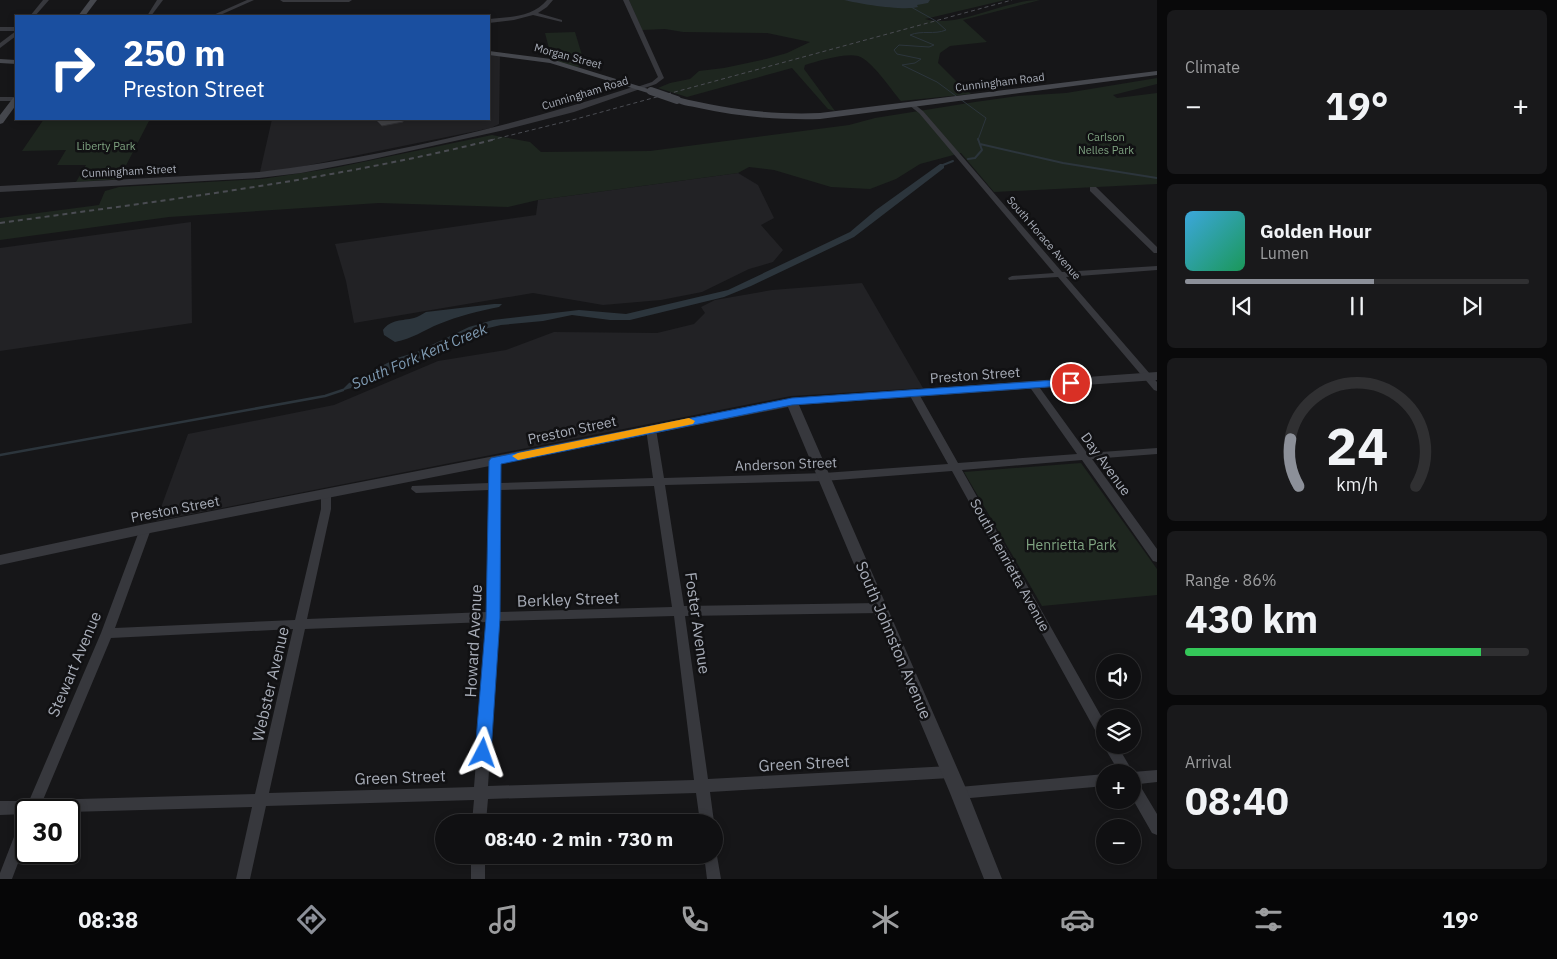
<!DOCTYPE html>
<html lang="en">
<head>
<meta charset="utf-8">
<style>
  :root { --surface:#101012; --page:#19191b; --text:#f1f3f6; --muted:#9c9d9f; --line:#303032; --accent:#8c9099 }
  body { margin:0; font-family:"IBM Plex Sans",sans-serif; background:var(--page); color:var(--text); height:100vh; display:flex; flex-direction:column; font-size:19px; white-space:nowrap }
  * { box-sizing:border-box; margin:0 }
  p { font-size:16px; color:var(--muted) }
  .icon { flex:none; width:28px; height:28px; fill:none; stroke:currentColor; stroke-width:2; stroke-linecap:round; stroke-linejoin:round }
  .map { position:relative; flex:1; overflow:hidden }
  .panel { display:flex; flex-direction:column; gap:10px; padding:10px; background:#09090a; width:400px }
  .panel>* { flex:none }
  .hud { position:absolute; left:15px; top:15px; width:475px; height:105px; border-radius:0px; box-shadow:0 2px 8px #0003,0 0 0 1px var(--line); background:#1a4fa0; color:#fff; overflow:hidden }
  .fabs { position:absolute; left:1096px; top:654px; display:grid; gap:10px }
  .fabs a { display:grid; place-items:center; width:45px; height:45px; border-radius:50%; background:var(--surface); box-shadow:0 2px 8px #0003,0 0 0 1px var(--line); font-size:25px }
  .speed { position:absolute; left:15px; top:799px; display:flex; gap:10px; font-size:25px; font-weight:700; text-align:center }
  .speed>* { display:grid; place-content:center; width:65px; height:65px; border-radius:50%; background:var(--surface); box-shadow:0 2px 8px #0003,0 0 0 1px var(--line); line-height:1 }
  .speed .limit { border:2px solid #111; border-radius:8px; background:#fff; color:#111 }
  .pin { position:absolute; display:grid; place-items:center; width:42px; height:42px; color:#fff; margin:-21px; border:2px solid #fff; border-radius:50%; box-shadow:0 1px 5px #0007 }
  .me { position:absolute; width:55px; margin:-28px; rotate:4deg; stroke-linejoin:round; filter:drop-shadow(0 0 4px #0008) }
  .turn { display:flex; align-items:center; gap:18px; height:105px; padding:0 25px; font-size:22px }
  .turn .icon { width:65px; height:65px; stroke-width:2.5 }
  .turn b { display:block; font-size:35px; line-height:42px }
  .big { font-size:38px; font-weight:700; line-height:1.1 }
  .panel .card { flex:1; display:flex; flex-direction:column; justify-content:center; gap:8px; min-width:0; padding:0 18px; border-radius:8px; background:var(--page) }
  .panel .dial { align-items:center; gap:0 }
  .dial svg { height:130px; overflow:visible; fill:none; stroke:var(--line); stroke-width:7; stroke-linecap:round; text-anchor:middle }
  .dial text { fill:var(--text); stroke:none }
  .song { display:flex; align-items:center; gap:15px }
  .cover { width:60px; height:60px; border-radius:8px; background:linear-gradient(135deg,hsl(200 70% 55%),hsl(150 70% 35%)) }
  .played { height:5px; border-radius:2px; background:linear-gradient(90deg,var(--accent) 55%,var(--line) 55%) }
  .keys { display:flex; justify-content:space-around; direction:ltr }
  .heat { display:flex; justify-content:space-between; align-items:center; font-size:28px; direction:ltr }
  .charge { height:8px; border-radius:4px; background:linear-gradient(90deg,#34c759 86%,var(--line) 0) }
  .trip { position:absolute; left:435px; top:814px; width:288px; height:50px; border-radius:25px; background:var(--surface); box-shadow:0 2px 8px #0003,0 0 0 1px var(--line); font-weight:700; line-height:50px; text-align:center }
  .tab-bar { display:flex; height:80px; justify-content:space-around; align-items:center; background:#060607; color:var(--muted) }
  .tab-bar .icon { width:35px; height:35px }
  .tab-bar .on { color:var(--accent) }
  .tab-bar b { font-size:22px; color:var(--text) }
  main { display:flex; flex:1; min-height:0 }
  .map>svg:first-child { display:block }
</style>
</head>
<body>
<main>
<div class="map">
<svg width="1157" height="879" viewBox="0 0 1157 879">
  <rect width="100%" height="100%" fill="#161618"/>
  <path fill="#222225" d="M489,54L500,55L499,124L491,128L285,170L260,172L272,119H489Z
    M738,173L758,185L774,218L761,225L783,250L773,262L749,269L702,292L661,300L603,305L533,293L354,323L346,281L335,244L536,215L538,200Z
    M191,222L192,323L0,351V248Z
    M862,283L923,388L791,396L156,521L188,434L334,405L438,361L506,350L554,332L657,333L694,324L705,313L701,307L715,300L772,290Z"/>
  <path fill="#1e261f" d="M629,0H1005L925,19C958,29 1003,0 1040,0L963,20L987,42L950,46L940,53L938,63L955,80L971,94L901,101C892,91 871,59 858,56C844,53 819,61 805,65L804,69L835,111L828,109L792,68L687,97L658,88L670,83L690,79L699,71L724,68L766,59L787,53L810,42L767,33L683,32L665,29L642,30Z
    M575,32L585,65L577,67L552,60L545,33Z
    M1157,78V84L1113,95L1117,98L1157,93V184L994,192L961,153L920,164L896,179L870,189L831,187L774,170L749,167L738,173L538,200L508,207L379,203L169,217L0,240V218L99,205L105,191L119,187L262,179L334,168L492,135L530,142L541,152L650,151L849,125L875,118L975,102L1018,96L1066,93Z
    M44,119H150L119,179L76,182L86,165H57L66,150L22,151Z
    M1081,463L1157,569V595L1042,606L964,472Z"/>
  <path fill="#2c353c" d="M844,0H930L928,3L917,5L918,7C904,11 860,4 844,0Z
    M940,164H944V168L854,237L751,286L724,297L630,320H610L572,315L543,321L501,325L480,330L456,339L420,359L407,362L358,386L341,391L349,383L397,358L417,352L469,327L493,320L579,310L626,314L728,290L850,232L876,210Z
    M494,304H502L499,307C479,311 458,316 439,324C424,330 412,339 395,342L384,335L383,330C391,319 402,321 414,318C418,317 422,314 426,312Z"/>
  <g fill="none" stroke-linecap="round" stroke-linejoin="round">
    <path stroke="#2c353c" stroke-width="1" d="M911,7L936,21L946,30C934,35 922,30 910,35L934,45L929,47L899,45L894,50L897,54L921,59L915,63L902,65L937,82L986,118L978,140"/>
    <path stroke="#2c353c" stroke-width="2" d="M980,144L1063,163L1157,178
      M968,159L975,158L982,150L978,139
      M943,165L953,161"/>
    <path stroke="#2c353c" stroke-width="2.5" d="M0,455L325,396L343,390"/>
  </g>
  <path fill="#404145" stroke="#303034" d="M375,119H403V122L382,126Z"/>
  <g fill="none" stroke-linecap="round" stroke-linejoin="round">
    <path fill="#37383d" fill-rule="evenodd" d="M43,0H49L35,16H30Z
      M157,0H163L151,16H147Z
      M247,0H254L218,16H211Z
      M280,0H352L349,2H283Z
      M547,0H553L547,7L538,13L562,20V22L533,15L514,20L489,23V19C510,17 533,17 547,0Z
      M623,0H629L664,78L656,84L639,90L636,88L637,87L652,82L658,77Z
      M0,27H16V31H0Z
      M16,31V36L0,48V43Z
      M0,97H16V101H0Z
      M910,104H914L923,111L1062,272L1157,266V270L1066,277L1157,382V391L1154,390L1058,277L1009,280L1008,278L1012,276L1054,273L919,113L910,106Z
      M1090,187H1096L1157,247V253H1154L1090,191Z
      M1034,383L1037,384L1087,453L1157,448V454L1092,459L1157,549V562L1153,561L1082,460L962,470L1105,723V741L1100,739L952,471L824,481L665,485L684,606L880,603L884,605L886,608L884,611L880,613L685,616L708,779L950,766L955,768L957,772L955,776L950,778L710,792L714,822V823L700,822L696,793L488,799L486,822H472L474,800L266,806L250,879H236L252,807L69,812V810H26V814L0,815V801H29L101,633L141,526H149L151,529L115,628L295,620L321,509V495L322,492H330L331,495V509L307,619L487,612L489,490L416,493L411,489L412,486L489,483L490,461L495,458L500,461V483L653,478L646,429L651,426L656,429L664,478L824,473L948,464L909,394L914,391L919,394L958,463L1077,454L1029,386ZM654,486L672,607L499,612L500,490ZM674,616L694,780L488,786L499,621ZM487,622L474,787L269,793L305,629ZM293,629L255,794L43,800L111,638Z
      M1105,741V745H1117L1133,772L1157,770V782L1139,784L1157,814V835L1152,833L1132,798V772H1119L1103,745Z
      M1105,774V786L959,799L954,798L952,793L954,788L959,787Z
      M26,817V842L12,879H0V873L19,824L21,819Z
      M714,849L716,850L721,879H707L704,855H714Z
      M471,855H485V879H471Z"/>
    <path fill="#37383d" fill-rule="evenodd" d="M636,86L643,88L574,112L500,131L364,161L301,173L259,178L0,192V186L259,172C385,157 515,125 636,86Z
      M1157,372V380L799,405L968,793L1002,879H984L950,793L788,407L145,534L0,565V555L145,524L792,398Z"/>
    <path fill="#45474d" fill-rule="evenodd" d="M90,0H97L85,16H78Z
      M489,51L551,59L655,91L648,93L550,63L489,55Z
      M0,59L16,60V64L0,63Z
      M1157,71V75L820,119C779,120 739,117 699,108C690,106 679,105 673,100L677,97C725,109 771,115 820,113Z
      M13,98H16V105L3,123L0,124V115Z"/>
    <path stroke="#4a4c52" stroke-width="1" stroke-dasharray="4 3" stroke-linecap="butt" d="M491,140L576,119L1012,0"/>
    <path stroke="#4a4c52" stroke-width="2" stroke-dasharray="5 4" stroke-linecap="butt" d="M0,223C166,200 333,180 496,139"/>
    <path stroke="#45474d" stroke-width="8" d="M651,91L677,100"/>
  </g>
  <path fill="#1a73e8" stroke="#114b97" d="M1071,379L1075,380L1077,383L1075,385L792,405L501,464L500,618L491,753L488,758L483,760L477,758L475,753L486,618L489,461L491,458L792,398Z"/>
  <path fill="#f59e0b" d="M689,418L695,421L693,424L518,460L512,456L518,453Z"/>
  <g text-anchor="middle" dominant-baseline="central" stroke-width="5" stroke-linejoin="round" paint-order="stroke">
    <g font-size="11" fill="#a8adb8" stroke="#111113">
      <text transform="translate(568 56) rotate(15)">Morgan Street</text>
      <text transform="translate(1000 82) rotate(-7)">Cunningham Road</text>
      <text transform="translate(585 93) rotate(-17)">Cunningham Road</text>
      <text transform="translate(129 171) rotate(-3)">Cunningham Street</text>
      <text transform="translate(1044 238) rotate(49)">South Horace Avenue</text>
    </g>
    <g font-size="11" fill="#7fa381" stroke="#111113">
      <text x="1106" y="137">Carlson<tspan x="1106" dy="13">Nelles Park</tspan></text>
      <text x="106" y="146">Liberty Park</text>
    </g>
    <g font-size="14" fill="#a8adb8" stroke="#111113">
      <text transform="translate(975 375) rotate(-4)">Preston Street</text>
      <text transform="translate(572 430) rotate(-12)">Preston Street</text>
      <text transform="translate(786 464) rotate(-2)">Anderson Street</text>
      <text transform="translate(1106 464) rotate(54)">Day Avenue</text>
      <text transform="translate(175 509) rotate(-11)">Preston Street</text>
      <text transform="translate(1010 565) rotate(61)">South Henrietta Avenue</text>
    </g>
    <g font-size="14" fill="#7fa381" stroke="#111113">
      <text x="1071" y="545">Henrietta Park</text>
    </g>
    <g font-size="15" font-style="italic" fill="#7f9bb3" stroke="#111113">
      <text transform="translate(419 356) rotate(-23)">South Fork Kent Creek</text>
    </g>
    <g font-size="16" fill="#a8adb8" stroke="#111113">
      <text transform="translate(568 599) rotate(-2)">Berkley Street</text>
      <text transform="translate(698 623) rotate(82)">Foster Avenue</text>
      <text transform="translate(894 640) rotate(67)">South Johnston Avenue</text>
      <text transform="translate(473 641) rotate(-87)">Howard Avenue</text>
      <text transform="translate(74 664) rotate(-67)">Stewart Avenue</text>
      <text transform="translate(270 684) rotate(-77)">Webster Avenue</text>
      <text transform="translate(804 763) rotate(-3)">Green Street</text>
      <text transform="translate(400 777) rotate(-2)">Green Street</text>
    </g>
  </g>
</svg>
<div class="fabs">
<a><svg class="icon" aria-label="sound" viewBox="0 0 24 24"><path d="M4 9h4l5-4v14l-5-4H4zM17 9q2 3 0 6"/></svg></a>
<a><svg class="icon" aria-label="layers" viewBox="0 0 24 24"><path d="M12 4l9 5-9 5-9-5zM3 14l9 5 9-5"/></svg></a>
<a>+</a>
<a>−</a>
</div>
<div class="speed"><div class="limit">30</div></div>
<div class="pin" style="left:1071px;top:383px;background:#d93025"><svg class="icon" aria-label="arrive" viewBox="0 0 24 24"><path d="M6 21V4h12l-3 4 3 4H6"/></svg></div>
<svg class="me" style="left:483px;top:753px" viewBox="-20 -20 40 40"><path d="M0-17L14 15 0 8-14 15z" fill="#1a73e8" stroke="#fff" stroke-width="4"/></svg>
<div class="trip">08:40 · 2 min · 730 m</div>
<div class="hud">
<div class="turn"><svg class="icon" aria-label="right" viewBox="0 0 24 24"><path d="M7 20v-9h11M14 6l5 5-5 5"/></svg><div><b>250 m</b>Preston Street</div></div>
</div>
</div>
<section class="panel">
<div class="card"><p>Climate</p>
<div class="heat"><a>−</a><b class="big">19°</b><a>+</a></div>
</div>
<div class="card">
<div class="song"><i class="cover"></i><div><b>Golden Hour</b><p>Lumen</p></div></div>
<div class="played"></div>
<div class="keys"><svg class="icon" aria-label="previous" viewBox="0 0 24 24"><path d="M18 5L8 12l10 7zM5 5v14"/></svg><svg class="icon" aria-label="pause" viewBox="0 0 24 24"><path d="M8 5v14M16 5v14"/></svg><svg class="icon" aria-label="next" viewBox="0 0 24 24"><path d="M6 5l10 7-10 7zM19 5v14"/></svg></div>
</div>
<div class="card dial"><svg viewBox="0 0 100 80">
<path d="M14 69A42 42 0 1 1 86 69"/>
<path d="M14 69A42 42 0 0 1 9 40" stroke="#8c9099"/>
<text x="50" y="56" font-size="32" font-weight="700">24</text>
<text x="50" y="72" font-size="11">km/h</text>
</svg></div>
<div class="card"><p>Range · 86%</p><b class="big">430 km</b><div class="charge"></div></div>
<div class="card"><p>Arrival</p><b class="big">08:40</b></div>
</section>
</main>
<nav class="tab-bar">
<b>08:38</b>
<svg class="icon on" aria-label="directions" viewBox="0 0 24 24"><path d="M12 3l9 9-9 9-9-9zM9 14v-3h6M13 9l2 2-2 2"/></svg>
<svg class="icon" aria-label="music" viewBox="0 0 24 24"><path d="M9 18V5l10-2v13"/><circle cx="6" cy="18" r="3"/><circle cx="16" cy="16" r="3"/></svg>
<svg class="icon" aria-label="phone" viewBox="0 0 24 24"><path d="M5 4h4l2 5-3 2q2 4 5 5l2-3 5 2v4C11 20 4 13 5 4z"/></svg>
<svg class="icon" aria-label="climate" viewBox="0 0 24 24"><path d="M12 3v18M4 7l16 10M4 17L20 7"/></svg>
<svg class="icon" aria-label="car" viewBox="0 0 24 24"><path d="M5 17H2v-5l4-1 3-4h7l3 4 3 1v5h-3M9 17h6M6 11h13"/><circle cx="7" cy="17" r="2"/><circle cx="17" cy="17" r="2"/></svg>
<svg class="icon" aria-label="filters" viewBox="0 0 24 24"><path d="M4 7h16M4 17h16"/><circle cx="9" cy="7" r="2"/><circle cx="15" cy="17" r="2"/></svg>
<b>19°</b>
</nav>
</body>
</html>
